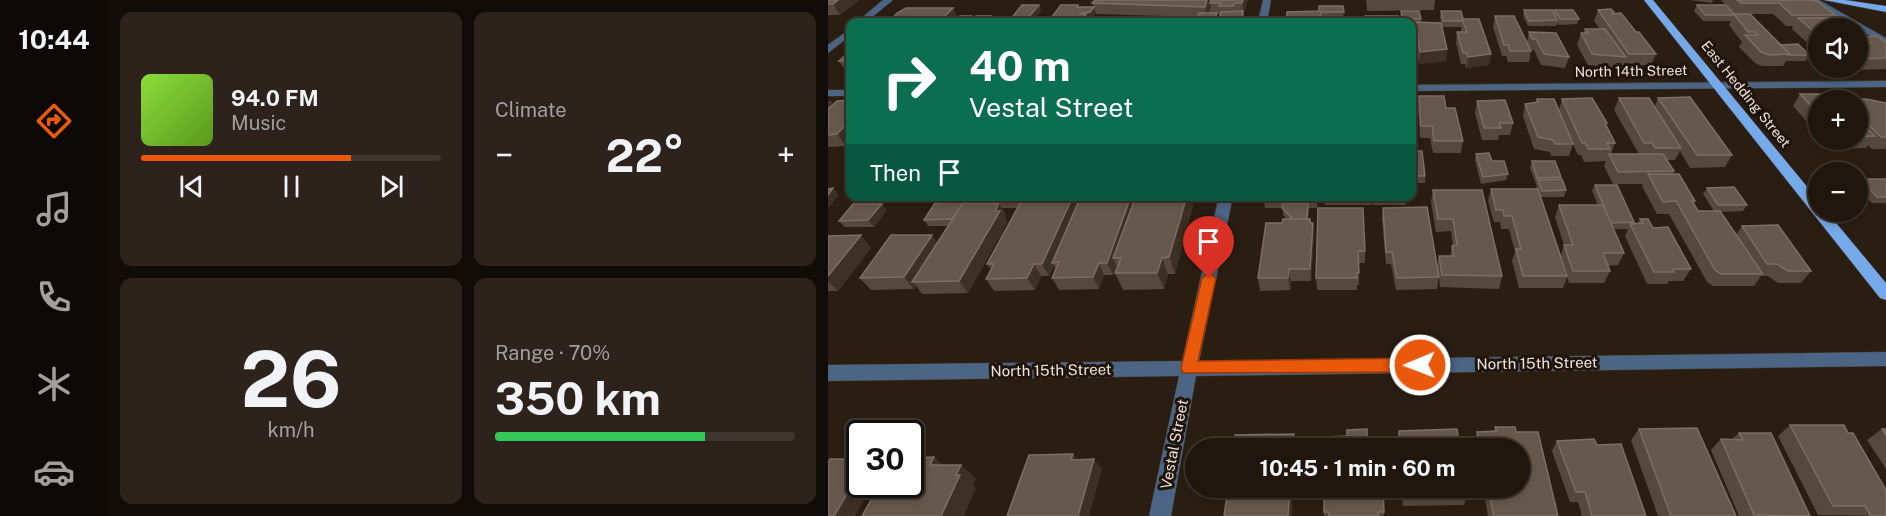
<!DOCTYPE html>
<html lang="en">
<head>
<meta charset="utf-8">
<style>
  :root { --surface:#20160e; --page:#2d231c; --text:#f1f3f6; --muted:#a29f9e; --line:#3d352e; --accent:#ea580c }
  body { margin:0; font-family:"Public Sans",sans-serif; background:var(--page); color:var(--text); height:100vh; display:flex; flex-direction:column; font-size:22px; white-space:nowrap }
  * { box-sizing:border-box; margin:0 }
  p { font-size:20px; color:var(--muted) }
  .icon { flex:none; width:33px; height:33px; fill:none; stroke:currentColor; stroke-width:2; stroke-linecap:round; stroke-linejoin:round }
  .map { position:relative; flex:1; overflow:hidden }
  .drawer { display:flex; flex-direction:column; gap:12px; padding:12px; background:#120c08; width:720px }
  .drawer>* { flex:none }
  .hud { position:absolute; left:18px; top:18px; width:570px; height:183px; border-radius:12px; box-shadow:0 3px 9px #0003,0 0 0 2px var(--line); background:#0b6e4f; color:#fff; overflow:hidden }
  .controls { position:absolute; left:980px; top:18px; display:grid; gap:12px }
  .controls a { display:grid; place-items:center; width:60px; height:60px; border-radius:50%; background:var(--surface); box-shadow:0 3px 9px #0003,0 0 0 2px var(--line); font-size:30px }
  .speed { position:absolute; left:18px; top:420px; display:flex; gap:12px; font-size:30px; font-weight:700; text-align:center }
  .speed>* { display:grid; place-content:center; width:78px; height:78px; border-radius:50%; background:var(--surface); box-shadow:0 3px 9px #0003,0 0 0 2px var(--line); line-height:1 }
  .speed .limit { border:3px solid #111; border-radius:9px; background:#fff; color:#111 }
  .pin { position:absolute; display:grid; place-items:center; width:51px; height:51px; color:#fff; margin:-62px -26px; border-radius:50% 50% 50% 0; rotate:-45deg; box-shadow:0 0 6px #0007 }
  .pin .icon { rotate:45deg }
  .me { position:absolute; width:66px; margin:-33px; rotate:269deg; stroke-linejoin:round; filter:drop-shadow(0 0 4px #0008) }
  .turn { display:flex; align-items:center; gap:21px; height:126px; padding:0 24px; font-size:27px }
  .turn .icon { width:78px; height:78px; stroke-width:2.5 }
  .turn b { display:block; font-size:42px; line-height:51px }
  .then { display:flex; align-items:center; height:57px; padding:0 24px; background:#0003; gap:12px; font-size:22px }
  .big { font-size:45px; font-weight:700; line-height:1.1 }
  .drawer .tile { flex:1; display:flex; flex-direction:column; justify-content:center; gap:9px; min-width:0; padding:0 21px; border-radius:12px; background:var(--page) }
  .drawer .dial { align-items:center; gap:0 }
  .dial b { font-size:78px; line-height:1 }
  .song { display:flex; align-items:center; gap:18px }
  .cover { width:72px; height:72px; border-radius:9px; background:linear-gradient(135deg,hsl(90 70% 55%),hsl(90 70% 35%)) }
  .played { height:6px; border-radius:3px; background:linear-gradient(90deg,var(--accent) 70%,var(--line) 70%) }
  .keys { display:flex; justify-content:space-around; direction:ltr }
  .heat { display:flex; justify-content:space-between; align-items:center; font-size:33px; direction:ltr }
  .charge { height:9px; border-radius:4px; background:linear-gradient(90deg,#34c759 70%,var(--line) 0) }
  .drawer .tiles { flex:1; display:grid; gap:12px; grid-template-columns:repeat(2,1fr) }
  .trip { position:absolute; left:357px; top:438px; width:345px; height:60px; border-radius:30px; background:var(--surface); box-shadow:0 3px 9px #0003,0 0 0 2px var(--line); font-weight:700; line-height:60px; text-align:center }
  main { display:flex; flex:1; min-height:0 }
  .dock { display:flex; flex-direction:column; width:108px; justify-content:space-around; align-items:center; background:#0d0906; color:var(--muted) }
  .dock .icon { width:42px; height:42px }
  .dock .on { color:var(--accent) }
  .dock b { font-size:27px; color:var(--text) }
  .map>svg:first-child { display:block }
</style>
</head>
<body>
<main>
<nav class="dock">
<b>10:44</b>
<svg class="icon on" aria-label="directions" viewBox="0 0 24 24"><path d="M12 3l9 9-9 9-9-9zM9 14v-3h6M13 9l2 2-2 2"/></svg>
<svg class="icon" aria-label="music" viewBox="0 0 24 24"><path d="M9 18V5l10-2v13"/><circle cx="6" cy="18" r="3"/><circle cx="16" cy="16" r="3"/></svg>
<svg class="icon" aria-label="phone" viewBox="0 0 24 24"><path d="M5 4h4l2 5-3 2q2 4 5 5l2-3 5 2v4C11 20 4 13 5 4z"/></svg>
<svg class="icon" aria-label="climate" viewBox="0 0 24 24"><path d="M12 3v18M4 7l16 10M4 17L20 7"/></svg>
<svg class="icon" aria-label="car" viewBox="0 0 24 24"><path d="M5 17H2v-5l4-1 3-4h7l3 4 3 1v5h-3M9 17h6M6 11h13"/><circle cx="7" cy="17" r="2"/><circle cx="17" cy="17" r="2"/></svg>
</nav>
<section class="drawer">
<div class="tiles">
<div class="tile">
<div class="song"><i class="cover"></i><div><b>94.0 FM</b><p>Music</p></div></div>
<div class="played"></div>
<div class="keys"><svg class="icon" aria-label="previous" viewBox="0 0 24 24"><path d="M18 5L8 12l10 7zM5 5v14"/></svg><svg class="icon" aria-label="pause" viewBox="0 0 24 24"><path d="M8 5v14M16 5v14"/></svg><svg class="icon" aria-label="next" viewBox="0 0 24 24"><path d="M6 5l10 7-10 7zM19 5v14"/></svg></div>
</div>
<div class="tile"><p>Climate</p>
<div class="heat"><a>−</a><b class="big">22°</b><a>+</a></div>
</div>
<div class="tile dial"><b>26</b><p>km/h</p></div>
<div class="tile"><p>Range · 70%</p><b class="big">350 km</b><div class="charge"></div></div>
</div>
</section>
<div class="map">
<svg width="1058" height="516" viewBox="0 0 1058 516">
  <rect width="100%" height="100%" fill="#2a1e13"/>
  <g fill="none" stroke-linecap="round" stroke-linejoin="round">
    <g stroke="#453a2f" stroke-width="1">
      <path id="minor" d="M435,0H443L439,22H430Z
        M1058,81V87L584,91V85Z
        M0,90H22V96H0Z
        M391,196H405L371,361L1058,352V366L368,376L343,516H321L351,376L0,381V365L354,361Z"/>
    </g>
    <g stroke="#453a2f" stroke-width="1">
      <path id="tertiary" d="M55,0H65L38,22H29Z
        M980,0H991L1058,38V45Z
        M22,29V36L0,53V45Z"/>
    </g>
    <g stroke="#453a2f" stroke-width="1">
      <path id="primary" d="M816,0H825L990,200V212H999L1058,283V300L1052,298Z
        M996,0H1017L1058,6V12Z"/>
    </g>
    <use href="#minor" fill="#4c6584" fill-rule="evenodd"/>
    <use href="#tertiary" fill="#4c6584" fill-rule="evenodd"/>
    <use href="#primary" fill="#76a9e9" fill-rule="evenodd"/>
  </g>
  <path fill="#55483c" d="M0,0H31L12,15H0Z
    M267,0H420L416,13V17L389,14L390,19L388,22H370L369,17L268,14V13L264,18L260,19L259,22H221L250,5L251,7H266L264,3Z
    M538,0H607L606,10L539,11Z
    M862,0H885L884,3Z
    M893,0H983L1007,15L1005,18L990,28V47H984L964,29L965,26H958L945,14H907Z
    M211,5L213,11L203,22H183L182,20Z
    M869,5L907,14L952,45L981,55L978,61H958L955,66H934L927,63L911,47L914,42L901,25L903,21H875L866,11Z
    M515,6L516,22H458L491,11Z
    M125,8L130,18L145,19L163,16L166,21L165,22H65L63,20Z
    M696,10L725,13L726,10L751,19L749,24L730,25L729,23L728,26H700L695,16Z
    M770,10L785,14L828,54L823,65H797L796,64L794,68L760,65L749,45L753,33H755L757,29H772L766,21Z
    M573,11L593,19V22L619,49L618,61L591,64L586,33L587,25H584V22H574Z
    M613,11L635,19L663,54L661,65L638,68L637,64H633L628,43L629,32H633V27H614L612,17Z
    M667,16L699,42L701,32L741,57L737,68L713,65L706,50H703L701,62H680L678,56H674L665,27Z
    M1029,33L1034,37L1058,43V69L1023,70L1020,68H1029Z
    M22,51V73H19L11,61Z
    M972,94L990,100V134L965,106Z
    M591,96L618,108L635,141L633,153H605L602,138H592L590,108Z
    M791,98L827,106L830,98L904,155L897,167L862,168L852,151L847,160H839L846,171L845,174L867,201L866,204L870,211H886L875,194L879,188L919,205L915,211L892,212L908,235L914,226L983,271L973,283H950L940,276H933L926,286H885L879,282L841,214H829L814,186L815,184H785L776,166L780,155L778,161L756,162L753,155H750L745,144L741,156H723L722,152L706,149L695,116L697,104L708,102L709,99L731,110L734,99L779,123L778,126L787,143L783,154H811L786,110Z
    M1038,99L1058,103V149H1044L1040,145L1038,148L1003,149L995,140H1029V100H1013H1014Z
    M22,100V142L18,146L0,147V102L3,101L5,105Z
    M649,101L685,123L682,135H671L670,140H654L647,113Z
    M584,151L597,176V183H584Z
    M648,154L664,161L680,174L678,180L653,184L647,160Z
    M704,161L733,177V179L738,190L736,197H713L733,255L736,245L727,217L731,205H770L764,191L767,185L806,222V224H810L812,219L825,228L863,269L855,281H841L839,284H819L797,236L800,229H786L796,253L790,265L780,266L782,271L776,283H741L739,277L735,288H691L684,261L687,252L681,229H673L672,222H666L660,201L663,189H709L708,184L702,168Z
    M1032,179H1058V203H1044L1029,188V183Z
    M605,190L674,276L671,289L612,287L611,277L609,289L568,290L563,264H558L554,220L555,208L609,268L611,256H622L624,246H625L623,231L608,232L603,202Z
    M247,196L250,203L253,196H305L307,200L308,196H363L365,205L347,274H340L336,289L295,290L287,273L289,267L288,265L285,275H276L271,289L231,290L224,278L228,270L226,266L221,276H213L207,290L166,291L158,279L163,269L159,264L190,208H174L178,215L177,218L179,223L140,293L94,294L88,286L86,289L43,290L32,278L110,242L120,226H100L96,220L138,203H171L170,202Z
    M435,196H490L489,208H481L480,219H482L486,235L483,281H463L462,290L432,291L430,278L454,223L459,219L455,215V208H437Z
    M497,196H544V205H497Z
    M545,196H578V205H545Z
    M54,204L59,210L46,227H17L11,221Z
    M490,208L537,251V263H531V285H529V290H489L488,278Z
    M33,235L43,248L10,291H0V236Z
    M962,425L1058,516L990,515L950,436Z
    M667,427L688,432L730,516H660L655,488H692V448H647L646,442L649,432L666,431Z
    M811,429L908,516H830L803,440Z
    M1054,429H1058V469L1039,440Z
    M571,431L632,448H570V441Z
    M911,433L982,516H911L883,450L893,439H904Z
    M729,441L769,445L818,516H754L750,502H742L724,451Z
    M573,488H638L639,495L636,505L575,506Z
    M496,512H556V516H496Z"/>
  <path fill="#3d3024" d="M10,0H31L12,15L5,4Z
    M379,0H385L382,3L383,7L379,17L377,7Z
    M415,0H420L416,13L414,3Z
    M211,5L213,11L203,22H199L198,20Z
    M266,7L268,13L264,18L260,19L259,22H254L251,14Z
    M125,8L130,19L127,22H114L113,20Z
    M389,13L390,19L387,22V18Z
    M143,16L146,22H136Z
    M163,16L166,21L165,22H157Z
    M619,49L618,61L591,64L592,52Z
    M663,54L661,65L638,68L640,57Z
    M3,101L11,113L0,124V104Z
    M22,120V142L18,146L9,134Z
    M5,188L11,195L1,207L0,206V195Z
    M245,196H247L252,206L224,263L226,266L221,276L214,264Z
    M303,196H305L309,206L285,258L288,265L285,275L279,263Z
    M359,196H363L365,205L347,274L341,257Z
    M171,203L178,215L177,218L179,223L140,293L131,281Z
    M54,204L59,210L46,227L40,220Z
    M485,223L486,235L483,281L482,269Z
    M33,235L43,248L10,291L0,281V276Z
    M104,235L113,247L84,282L88,286L86,289L76,277Z
    M334,258L340,274L336,289L329,273Z
    M271,263L276,275L271,289L265,277Z
    M206,264L213,276L207,290L199,278Z
    M461,269L463,281L462,290L460,278Z
    M466,434L468,448H465Z
    M245,454L253,464L243,460Z
    M106,457L122,471L102,465Z
    M266,459L274,469L261,516H250Z
    M133,465L148,478L145,486L148,488L136,516H113L128,475Z
    M32,472V484H45L27,516H6Z
    M462,488H465L464,516H460Z"/>
  <path fill="#66584d" stroke="#7b6e64" stroke-width="1.5" d="M0,0H10L5,4H0Z
    M267,0H379L377,7L264,3Z
    M383,0H415L414,3H407L405,6H391L393,3H382Z
    M909,0H983L989,1L1007,15H964L951,3H913Z
    M194,5H211L198,20H182Z
    M233,5H250L249,7H266L262,12L251,14H258L254,22H220Z
    M869,5H898L907,15H877Z
    M491,6H515L516,12H493L492,17H497V22H458L459,12L491,11Z
    M78,8H125L113,20H63L69,13Z
    M783,9L786,12L783,14L793,13L808,32H811L828,54H801L770,10Z
    M696,10H724L729,20L701,21Z
    M726,10H745L751,19H732Z
    M415,11L413,22H390L393,12Z
    M573,11H591L593,19H574Z
    M613,11H633L635,19H634V21H615Z
    M371,13H389L387,18H369Z
    M906,14H922L962,54L941,55L933,52L917,35H930L927,32H920Z
    M132,16H143L136,22H125Z
    M148,16H163L157,22H142Z
    M537,16H570L571,22H537Z
    M667,16H686L703,51H682L680,45H676Z
    M315,17H336L334,22H312Z
    M970,18H1009L1020,23L1025,28H990V35Z
    M634,19H651L663,54L640,57L638,53H635L629,32H639Z
    M587,22L613,23L619,49L592,52Z
    M757,29H777L798,57L764,54L753,33H760Z
    M701,32L728,33L741,57L716,54L708,39H704Z
    M1029,33L1034,38L1029,37Z
    M1049,36L1058,43V58L1031,59L1029,57V47H1039L1034,44L1043,43L1034,37Z
    M970,44L981,55H961L962,54L952,45Z
    M22,51V61H11Z
    M972,94H1002L1009,100H990V113Z
    M591,96H616L618,108H627L635,141H606L604,126H593Z
    M862,97L904,155H869L830,98Z
    M764,98L779,123H777L787,143H779L782,149H760L757,143H754L734,99Z
    M791,98H821L853,148H827L824,143H816Z
    M709,99H726L745,144H727L725,140L710,137L697,104L710,102Z
    M1038,99L1058,103V137H1053L1029,114V100H1014Z
    M22,100V120L9,134L0,135V109L9,101Z
    M677,100L685,123H671L673,128H656L649,101Z
    M1029,119L1047,136L1029,137Z
    M584,151H594L597,176H584Z
    M661,153L664,161H676L680,174L655,177L648,154Z
    M781,154H835L846,171L790,172Z
    M704,161H727L733,177L709,178Z
    M820,174H851L867,201H864L870,211H892L935,274H893L887,270L848,201L835,202Z
    M734,179L738,190L714,191L710,180Z
    M1032,179H1058V197H1049Z
    M767,185H789L806,222L783,223Z
    M906,187L919,205H890L879,188Z
    M5,188L0,195V189Z
    M663,189H710L739,276H695L688,249H693L684,216H676L675,210H668Z
    M605,190H654L674,276L614,275L611,256H626L624,246L629,245L625,219H610Z
    M173,196H196L193,201L170,202Z
    M196,196H245L214,264H206L199,278L158,279L166,264H159Z
    M253,196H303L279,263H271L265,277L224,278L231,262L224,263Z
    M308,196H359L341,257L334,258L329,273H287L293,258H285Z
    M497,196H544V199L496,198Z
    M545,196H578V198H545Z
    M137,202L135,203L124,219L96,220L107,203Z
    M135,203H171L167,211H172L131,281L84,282Z
    M455,203H480L479,219H465L454,208Z
    M25,204H54L40,220L11,221Z
    M731,205H775L796,253H775L782,271H745L736,245H745Z
    M599,207L611,277L569,278L564,252H558L555,208Z
    M490,208H535L537,251H530L531,273H528L529,278H488Z
    M455,219H482V223H485L482,269H461L460,278H430L438,223H454Z
    M812,219H820L825,228L840,227L863,269H845L846,272H826L802,224L815,223Z
    M950,225L983,271H960L949,264H939L914,226Z
    M33,235L0,276V236Z
    M63,235H104L76,277L32,278Z
    M962,425H1016L1020,433H1025L1058,490V516H1043L1037,506H1005Z
    M667,427H687L688,432H710L730,516H666L660,488H692V448H653L649,432L669,431Z
    M869,428L908,516H843L811,429Z
    M539,429V437H553V448H497L498,437L519,436V430Z
    M629,429L632,448H572L571,431Z
    M1054,429H1058V435Z
    M911,433H943L982,516L926,515L893,439L915,440Z
    M466,434L465,448H405L407,435Z
    M766,439L769,445L793,444L818,516H764L757,492H748L729,441Z
    M245,454L243,460L266,459L250,516H179L201,455Z
    M106,457L102,465H133L128,475H132L113,516H34L52,484H82V458Z
    M2,459H32V472L6,516H0V463Z
    M400,488H462L460,516H396Z
    M496,488H555L556,512H550V516H501V512H496Z
    M576,488H638L639,495L576,497Z"/>
  <path fill="#ea580c" stroke="#983908" stroke-width="1.5" d="M381,273L388,278L370,361L592,358L598,360L600,365L598,370L592,372L355,373L353,368L374,278Z"/>
  <g text-anchor="middle" dominant-baseline="central" stroke-width="6" stroke-linejoin="round" paint-order="stroke">
    <g font-size="14" fill="#ece3dc" stroke="#20140a">
      <text transform="translate(803 71) rotate(-1)">North 14th Street</text>
      <text transform="translate(918 94) rotate(51)">East Hedding Street</text>
    </g>
    <g font-size="15" fill="#ece3dc" stroke="#20140a">
      <text transform="translate(709 363) rotate(-1)">North 15th Street</text>
      <text transform="translate(223 370) rotate(-1)">North 15th Street</text>
      <text transform="translate(346 444) rotate(-79)">Vestal Street</text>
    </g>
  </g>
</svg>
<div class="controls">
<a><svg class="icon" aria-label="sound" viewBox="0 0 24 24"><path d="M4 9h4l5-4v14l-5-4H4zM17 9q2 3 0 6"/></svg></a>
<a>+</a>
<a>−</a>
</div>
<div class="speed"><div class="limit">30</div></div>
<div class="pin" style="left:381px;top:278px;background:#d93025"><svg class="icon" aria-label="arrive" viewBox="0 0 24 24"><path d="M6 21V4h12l-3 4 3 4H6"/></svg></div>
<svg class="me" style="left:592px;top:365px" viewBox="-20 -20 40 40"><circle r="17" fill="#ea580c" stroke="#fff" stroke-width="3"/><path d="M0-11L8 9 0 5-8 9z" fill="#fff"/></svg>
<div class="trip">10:45 · 1 min · 60 m</div>
<div class="hud">
<div class="turn"><svg class="icon" aria-label="right" viewBox="0 0 24 24"><path d="M7 20v-9h11M14 6l5 5-5 5"/></svg><div><b>40 m</b>Vestal Street</div></div>
<div class="then">Then<svg class="icon" aria-label="arrive" viewBox="0 0 24 24"><path d="M6 21V4h12l-3 4 3 4H6"/></svg></div>
</div>
</div>
</main>
</body>
</html>
